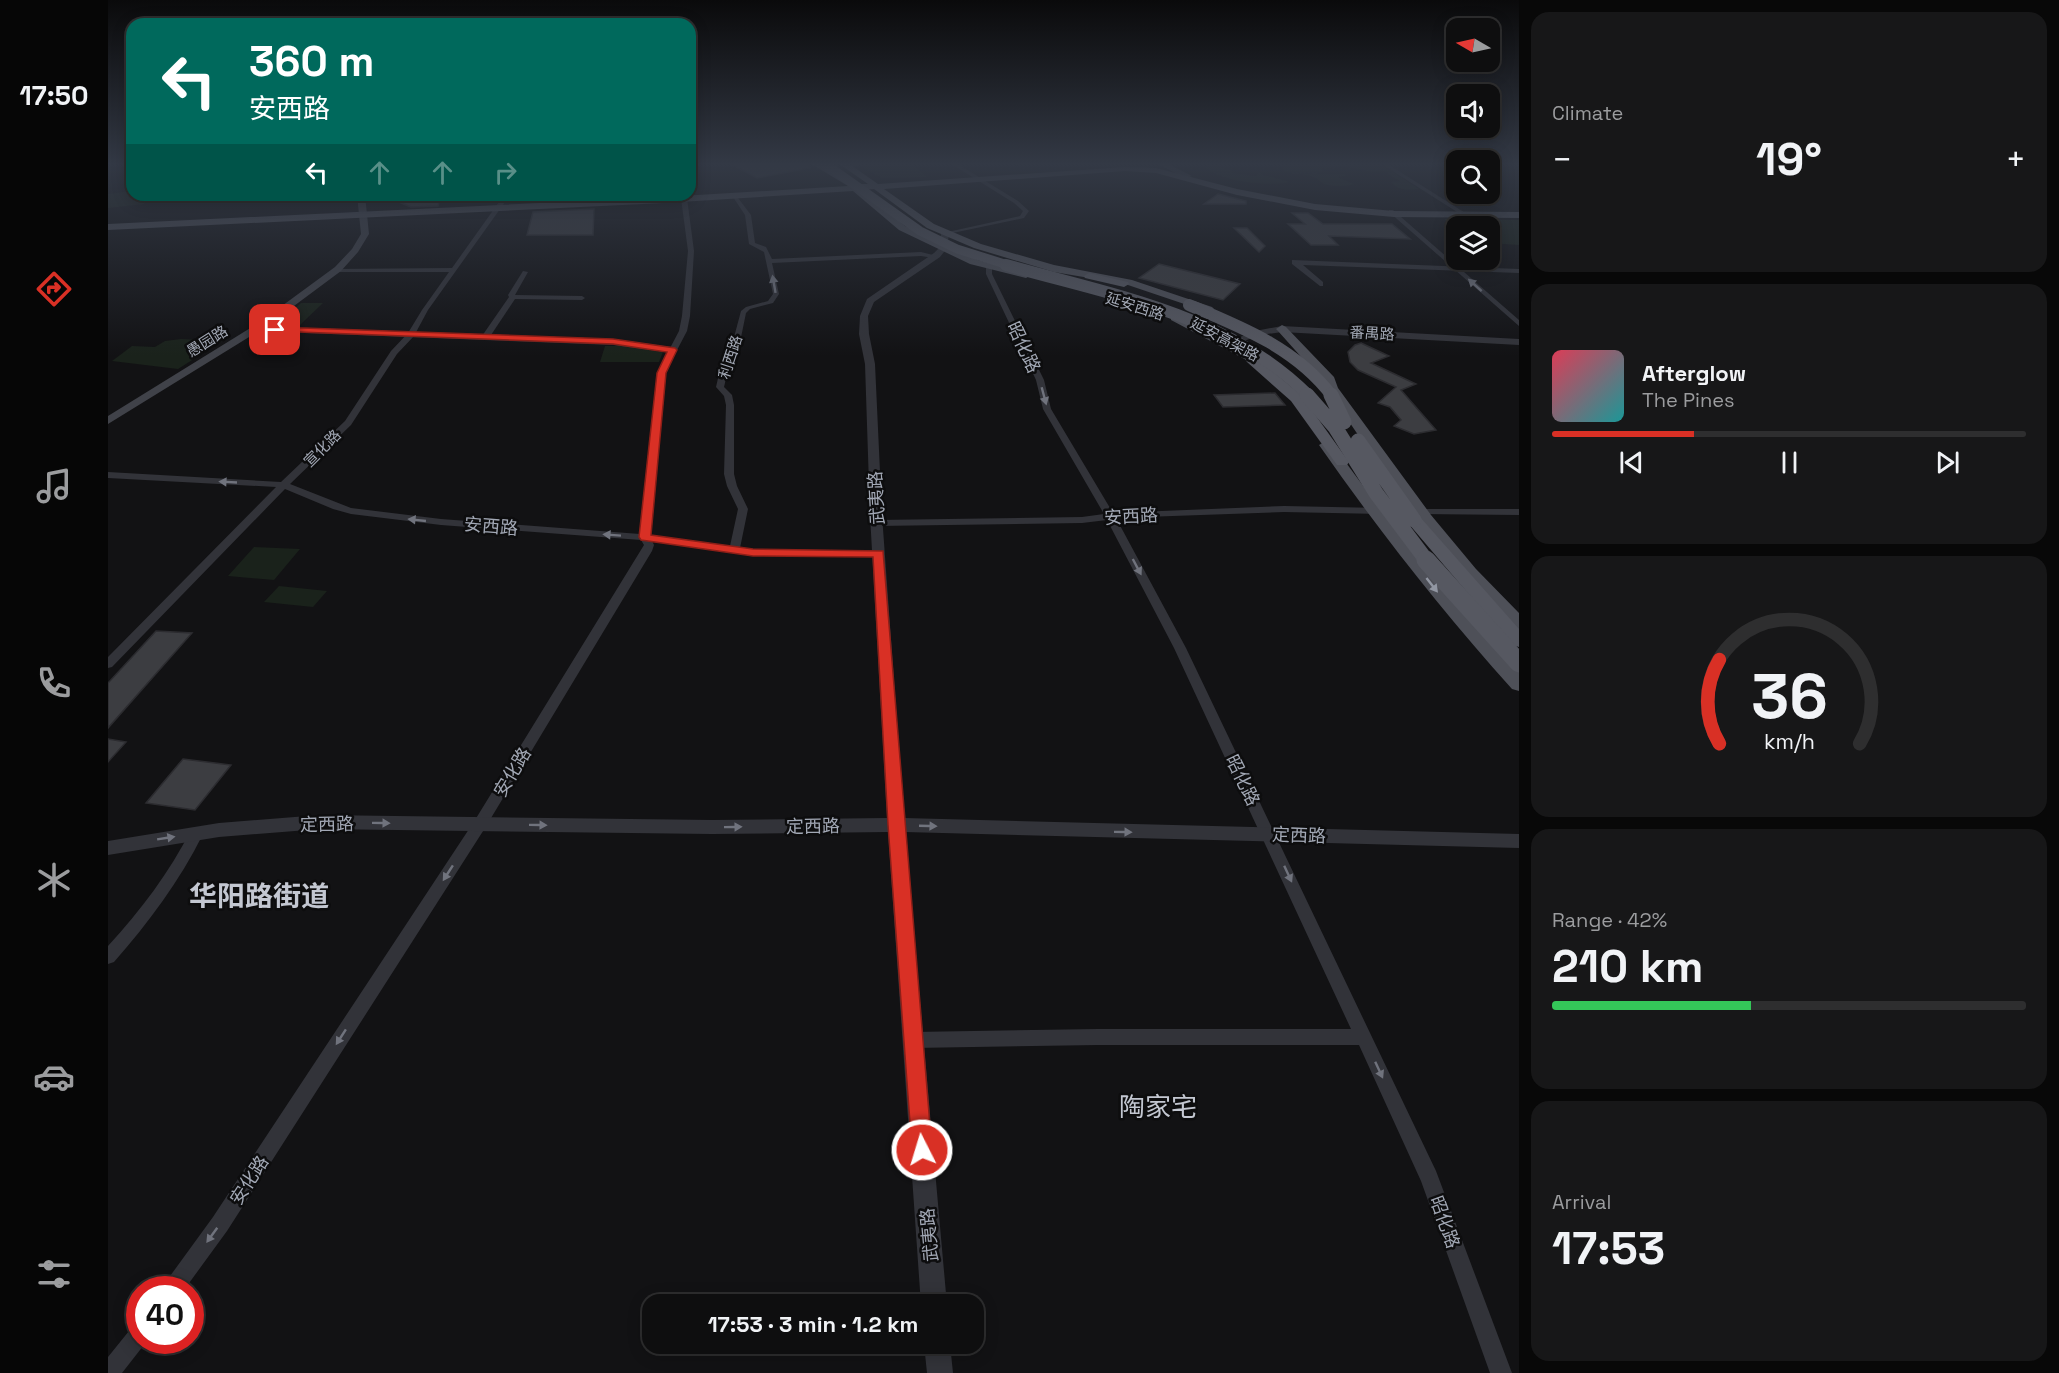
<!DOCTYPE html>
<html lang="en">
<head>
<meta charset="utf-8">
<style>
  :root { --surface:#0e0e0f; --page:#171718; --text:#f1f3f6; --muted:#9b9c9e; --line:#2e2e2f; --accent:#d93025 }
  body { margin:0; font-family:"Space Grotesk","Noto Sans SC",sans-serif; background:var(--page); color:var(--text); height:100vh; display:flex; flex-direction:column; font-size:22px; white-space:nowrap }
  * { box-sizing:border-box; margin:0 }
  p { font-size:20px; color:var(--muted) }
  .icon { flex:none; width:33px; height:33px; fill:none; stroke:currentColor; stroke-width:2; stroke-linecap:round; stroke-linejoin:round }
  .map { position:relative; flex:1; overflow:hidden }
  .details { display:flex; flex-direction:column; gap:12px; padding:12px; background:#080808; width:540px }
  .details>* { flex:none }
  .banner { position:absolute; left:18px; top:18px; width:570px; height:183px; border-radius:18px; box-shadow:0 3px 15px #0003,0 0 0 2px var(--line); background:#00695c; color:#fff; overflow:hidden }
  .needle { width:39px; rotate:279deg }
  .buttons { position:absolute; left:1338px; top:18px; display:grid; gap:12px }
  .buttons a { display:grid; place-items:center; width:54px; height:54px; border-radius:12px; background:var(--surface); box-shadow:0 3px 15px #0003,0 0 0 2px var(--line); font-size:30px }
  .speed { position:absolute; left:18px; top:1276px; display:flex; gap:12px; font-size:30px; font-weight:700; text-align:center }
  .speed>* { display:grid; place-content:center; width:78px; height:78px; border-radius:50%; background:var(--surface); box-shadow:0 3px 15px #0003,0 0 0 2px var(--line); line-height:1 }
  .speed .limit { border:9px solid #d22; background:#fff; color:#111 }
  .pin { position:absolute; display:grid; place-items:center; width:51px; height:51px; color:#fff; margin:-26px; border-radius:12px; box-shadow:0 3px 9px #0006 }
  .me { position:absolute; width:66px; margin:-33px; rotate:355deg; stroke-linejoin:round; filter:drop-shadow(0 0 4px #0008) }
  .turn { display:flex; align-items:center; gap:21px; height:126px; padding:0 24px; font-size:27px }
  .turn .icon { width:78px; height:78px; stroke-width:2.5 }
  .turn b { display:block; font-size:42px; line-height:51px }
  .lanes { display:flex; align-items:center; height:57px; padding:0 24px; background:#0003; justify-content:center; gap:30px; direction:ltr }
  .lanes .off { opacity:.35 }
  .big { font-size:45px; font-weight:700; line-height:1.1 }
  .details .tile { flex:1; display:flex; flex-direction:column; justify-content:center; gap:9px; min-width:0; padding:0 21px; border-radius:18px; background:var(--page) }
  .details .dial { align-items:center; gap:0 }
  .dial svg { height:156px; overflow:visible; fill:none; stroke:var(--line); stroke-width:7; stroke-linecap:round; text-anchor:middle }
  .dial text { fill:var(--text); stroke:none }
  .song { display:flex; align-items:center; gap:18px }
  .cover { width:72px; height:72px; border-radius:9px; background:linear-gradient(135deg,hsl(350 70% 55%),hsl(180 70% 35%)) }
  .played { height:6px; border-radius:3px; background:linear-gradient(90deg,var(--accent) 30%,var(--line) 30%) }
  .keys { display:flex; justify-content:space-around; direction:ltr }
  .heat { display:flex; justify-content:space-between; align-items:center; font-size:33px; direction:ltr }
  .charge { height:9px; border-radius:4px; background:linear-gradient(90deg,#34c759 42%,var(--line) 0) }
  .trip { position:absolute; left:534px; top:1294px; width:342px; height:60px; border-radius:18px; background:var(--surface); box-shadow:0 3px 15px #0003,0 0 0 2px var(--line); font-weight:700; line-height:60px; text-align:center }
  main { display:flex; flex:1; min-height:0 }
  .menu { display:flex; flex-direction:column; width:108px; justify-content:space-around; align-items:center; background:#060606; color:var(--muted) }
  .menu .icon { width:42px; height:42px }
  .menu .on { color:var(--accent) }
  .menu b { font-size:27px; color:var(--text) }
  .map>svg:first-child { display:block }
</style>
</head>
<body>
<main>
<nav class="menu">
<b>17:50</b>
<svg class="icon on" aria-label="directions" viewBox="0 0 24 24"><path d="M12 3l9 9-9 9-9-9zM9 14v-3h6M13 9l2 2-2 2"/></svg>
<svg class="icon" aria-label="music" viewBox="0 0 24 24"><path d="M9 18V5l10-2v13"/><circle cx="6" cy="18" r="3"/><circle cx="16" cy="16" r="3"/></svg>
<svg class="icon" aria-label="phone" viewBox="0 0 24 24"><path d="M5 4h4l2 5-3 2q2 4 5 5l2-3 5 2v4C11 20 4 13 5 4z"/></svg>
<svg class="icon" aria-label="climate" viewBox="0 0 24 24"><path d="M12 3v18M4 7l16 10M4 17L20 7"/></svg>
<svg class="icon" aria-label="car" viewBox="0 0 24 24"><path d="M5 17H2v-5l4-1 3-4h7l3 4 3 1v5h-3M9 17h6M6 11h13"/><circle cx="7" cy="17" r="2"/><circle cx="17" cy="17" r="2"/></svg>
<svg class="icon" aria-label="filters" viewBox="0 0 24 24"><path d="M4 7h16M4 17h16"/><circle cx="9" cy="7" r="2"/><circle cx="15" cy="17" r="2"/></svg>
</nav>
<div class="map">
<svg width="1411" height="1373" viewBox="0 0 1411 1373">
  <rect width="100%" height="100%" fill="#121214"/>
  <path fill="#1a221b" d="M761,163L804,165L819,177L774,178L752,166Z
    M1101,163H1129L1115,164L1113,166L1116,169L1123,170L1124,173L1148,176L1151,172L1155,175L1182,182C1161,187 1114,182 1097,167Z
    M1170,163H1271L1311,189C1300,190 1290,191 1283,182L1292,181L1275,171C1265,173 1260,171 1250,169C1237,166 1224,168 1213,168L1215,172L1208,174H1237L1238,176L1229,177L1246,184C1242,186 1229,187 1220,185C1212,184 1210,175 1195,175L1205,173L1185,174L1176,171L1175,166Z
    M24,191V195H37L36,204L0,208V194Z
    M1336,219L1411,220V245L1382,243V226H1348V229Z
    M193,303H215L192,325L169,324Z
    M73,339L114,341L70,369L4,361L24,346L47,347L57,341Z
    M497,346H516L555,352L551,362H492Z
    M146,547L192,549L166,580L120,576Z
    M171,586L219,591L205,607L156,602Z"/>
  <path fill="#3c3d41" stroke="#2c2c30" stroke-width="1.5" d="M621,163H700L702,168L649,178Z
    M1110,194L1138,201V204H1096Z
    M333,195L330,206L303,207L278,197Z
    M486,209L485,235H419L425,212Z
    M1184,213H1200L1215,224H1284L1302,239L1221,236L1230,245H1203L1180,224H1197Z
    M1126,228H1139L1157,246L1151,252Z
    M1051,264L1132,284L1115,300L1031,278Z
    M1253,343L1281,356L1263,363L1308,384L1293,390L1328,430L1306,434L1286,426L1293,420L1282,407L1270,403L1288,387L1250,370L1242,362L1240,352L1247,345Z
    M1167,393L1177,405L1115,407L1106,395Z
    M48,631L84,633L0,728V683Z
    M0,739L18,742L0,762Z
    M75,759L123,765L87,810L38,803Z"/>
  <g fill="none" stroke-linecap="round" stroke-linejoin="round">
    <path fill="#323339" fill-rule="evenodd" d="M748,163H757L740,169L737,167Z
      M842,163H848L910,201L921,211L916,218L835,235V233L912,216L915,211L906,203Z
      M1272,163H1278L1362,216L1357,217Z
      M623,194H627L643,215L647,243L658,247L664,259L813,252L829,256L826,258L813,256L664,263L671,294L665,303L642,309L638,313L629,357L622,362L616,387L624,395L626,405V474L629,486L640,509L632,548L645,550H771L776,553L771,556H645L544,541L546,545L544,551L377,828L119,1231L76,1290H54L57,1283L105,1217L367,820L536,545L533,540L333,525L243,514L225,509L177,489L4,667L0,668V657L168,487L0,478V472L173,482L237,421L283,351L300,333L314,310L341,272H227L225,271V269L344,268L396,195H402L320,310L306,336L289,354L243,425L182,484L243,508L333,519L532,534L549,373L571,331L574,316L580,251L573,198L576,196L579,198L586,251L582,316L579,331L557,373L542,535L622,546L630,509L619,486L616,474L618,405L616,396L608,387L614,361L621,356L633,311L638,307L660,301L665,294L656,252L641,244L637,215Z
      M1281,210H1285L1411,320V326L1281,212Z
      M881,264L884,266V274L936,380L943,409L1005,513L1176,506L1273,508L1278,511L1273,514L1176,512L1008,518L1078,648L1328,1171L1404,1373H1382L1313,1181L1251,1045H990L805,1048L799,1046L797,1040L799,1034L805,1032L990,1029H1243L1066,648L999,520L974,523L769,526L764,523L769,520L974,517L996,514L935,409L928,380L878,274V266Z
      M415,271L420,272L407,295L474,296L477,298L474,300L407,299L381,338H375L374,336L401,297L400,295Z
      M1313,509H1411V515L1310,514V510Z
      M88,828L93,830L95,834C71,882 41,922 6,962L0,964V946C33,910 61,873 83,830Z
      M32,1323V1341H39L14,1373H0V1357L25,1326Z"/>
    <path fill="#323339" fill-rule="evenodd" d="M837,232L841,234L839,248L832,257L766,302L760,316L761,334L767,364L774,515L796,818L1411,834V848L797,832L839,1305H813L780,832L604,834L212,829L111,837L0,855V841L111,823L212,815L604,820L779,818L762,515L757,364L751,334L752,316L759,299L826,253L831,248L833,234Z
      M1184,260L1411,269V273L1195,265L1215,282V286H1212L1184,264Z
      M146,326L505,339L564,347L569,350L564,353L505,345L143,331L141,329Z
      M1174,326L1411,339V345L1174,332L1152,335L1120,347L1115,344L1147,331Z
      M816,1344H842L845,1373H819Z"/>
    <path fill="#404249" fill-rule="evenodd" d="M1048,163H1058L1084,176L1077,178Z
      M249,195H257L261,234L250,252L233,271L159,326L0,424V416L152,322L227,267L244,249L253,234Z"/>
    <path fill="#4e5058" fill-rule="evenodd" d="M702,163C724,163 739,186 760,184L730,163H740L770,184L1017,167L1048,168L1129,189L1207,204L1286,211L1411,212V218L1286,217L1207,210L1129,195L1048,173L1017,171L776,189L826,224L873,244L946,265L1024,280L1104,307L1106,309L1100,312L1017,284L946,272L866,248L819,228L766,189L755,190L797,226L870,260L923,275L918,278L862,264L791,230L745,191L556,203L0,230V224L556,197L740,186Z
      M1067,315L1167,365L1169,368L1167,371H1159L1063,320V316Z
      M1174,325L1178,327L1226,377L1230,388L1323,515L1368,569L1411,613V630L1405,628C1361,583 1321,535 1284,485C1260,451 1239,415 1212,384L1211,381L1212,378L1170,331L1168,329Z
      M1218,441L1223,442C1281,523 1343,599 1411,672V691L1404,689C1334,611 1271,531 1211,445Z"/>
    <path fill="#565861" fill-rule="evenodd" d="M981,273L1020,282L1021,284L1016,287L977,278L976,276Z
      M1143,355L1147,356L1193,395L1241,462L1239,465H1229L1183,401L1139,362L1137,359Z
      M1306,515L1312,517L1411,629V647L1404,645L1300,523L1298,520L1300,517Z"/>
    <path stroke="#565861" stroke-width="9" d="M716,163L812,231L849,249L903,266"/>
    <path stroke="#565861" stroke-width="12" d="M898,265C1004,295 1120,314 1201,396
      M1081,305C1134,327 1189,349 1224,396"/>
    <path stroke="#565861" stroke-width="15" d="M1199,395L1227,427L1268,493L1319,561
      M1223,395L1236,422
      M1250,441L1306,520"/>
    <path stroke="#565861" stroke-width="19" d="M1318,560L1411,663"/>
  </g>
  <defs><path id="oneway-solid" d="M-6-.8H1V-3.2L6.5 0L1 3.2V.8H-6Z" transform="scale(1.5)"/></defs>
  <g fill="#70737d">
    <use href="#oneway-solid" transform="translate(666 284) rotate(-100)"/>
    <use href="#oneway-solid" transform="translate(1367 285) rotate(-138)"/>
    <use href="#oneway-solid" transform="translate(936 396) rotate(75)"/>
    <use href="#oneway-solid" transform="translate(120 482) rotate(-177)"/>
    <use href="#oneway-solid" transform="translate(309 520) rotate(-174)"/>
    <use href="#oneway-solid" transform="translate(504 535) rotate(-176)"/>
    <use href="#oneway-solid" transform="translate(1029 567) rotate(62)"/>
    <use href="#oneway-solid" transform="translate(273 823) rotate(1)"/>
    <use href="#oneway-solid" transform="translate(430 825) rotate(1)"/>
    <use href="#oneway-solid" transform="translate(820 826) rotate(2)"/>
    <use href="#oneway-solid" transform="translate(625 827) rotate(-1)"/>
    <use href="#oneway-solid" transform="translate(1015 832) rotate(1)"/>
    <use href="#oneway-solid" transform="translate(58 838) rotate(-9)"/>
    <use href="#oneway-solid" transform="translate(340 873) rotate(123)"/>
    <use href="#oneway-solid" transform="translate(1180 874) rotate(65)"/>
    <use href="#oneway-solid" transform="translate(233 1037) rotate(123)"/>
    <use href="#oneway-solid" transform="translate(1271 1070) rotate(65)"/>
    <use href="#oneway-solid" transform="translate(104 1235) rotate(126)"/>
  </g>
  <use fill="#9196a2" href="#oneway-solid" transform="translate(1324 585) rotate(52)"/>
  <linearGradient id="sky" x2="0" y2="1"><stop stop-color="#0a0a0b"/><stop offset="0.46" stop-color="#333945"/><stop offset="1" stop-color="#333945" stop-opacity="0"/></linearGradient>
  <rect width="1411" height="356" fill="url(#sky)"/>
  <path fill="#d93025" stroke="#8d1f18" stroke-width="1.5" d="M167,327L505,339L567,348L569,350L558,373L543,535L645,549L775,551L824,1150L821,1158L814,1161L807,1158L804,1150L780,825L765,557L645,556L533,540L531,537L549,373L559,352L505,344L164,331V328Z"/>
  <g text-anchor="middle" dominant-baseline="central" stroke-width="5" stroke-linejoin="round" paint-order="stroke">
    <g font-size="15" fill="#a2a8b5" stroke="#0d0d0e">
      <text transform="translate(1027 306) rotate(17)">延安西路</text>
      <text transform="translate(1264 333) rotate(3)">番禺路</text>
      <text transform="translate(1117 339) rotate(28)">延安高架路</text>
      <text transform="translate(99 341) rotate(-32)">愚园路</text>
      <text transform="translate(622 357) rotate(-72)">利西路</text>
      <text transform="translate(214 448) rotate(-45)">宣化路</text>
    </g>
    <g font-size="18" fill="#a2a8b5" stroke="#0d0d0e">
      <text transform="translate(916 347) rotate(65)">昭化路</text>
      <text transform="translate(768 498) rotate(-93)">武夷路</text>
      <text transform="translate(1023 516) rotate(-3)">安西路</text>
      <text transform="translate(383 526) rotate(5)">安西路</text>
      <text transform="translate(404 772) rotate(-59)">安化路</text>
      <text transform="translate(1135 780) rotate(64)">昭化路</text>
      <text transform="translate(219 824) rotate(-1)">定西路</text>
      <text transform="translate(705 826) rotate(-1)">定西路</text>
      <text transform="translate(1191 835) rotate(2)">定西路</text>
      <text transform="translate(141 1180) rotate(-57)">安化路</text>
      <text transform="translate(1337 1222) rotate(70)">昭化路</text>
      <text transform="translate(821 1235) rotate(-95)">武夷路</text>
    </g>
    <g font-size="26" fill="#c3c7d1" stroke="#0d0d0e">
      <text x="1050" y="1107">陶家宅</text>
    </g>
    <g font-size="28" font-weight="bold" fill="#c3c7d1" stroke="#0d0d0e">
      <text x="151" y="896">华阳路街道</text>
    </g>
  </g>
</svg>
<div class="buttons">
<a><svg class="needle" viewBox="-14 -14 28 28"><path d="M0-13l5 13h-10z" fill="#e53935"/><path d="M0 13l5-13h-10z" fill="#9b9c9e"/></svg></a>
<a><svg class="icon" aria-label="sound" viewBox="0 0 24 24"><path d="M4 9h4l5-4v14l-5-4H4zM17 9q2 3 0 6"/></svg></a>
<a><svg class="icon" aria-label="search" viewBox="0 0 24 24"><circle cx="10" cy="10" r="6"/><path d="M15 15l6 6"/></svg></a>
<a><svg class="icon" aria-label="layers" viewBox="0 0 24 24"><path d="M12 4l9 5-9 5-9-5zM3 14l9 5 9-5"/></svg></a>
</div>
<div class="speed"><div class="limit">40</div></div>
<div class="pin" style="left:167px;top:330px;background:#d93025"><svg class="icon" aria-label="arrive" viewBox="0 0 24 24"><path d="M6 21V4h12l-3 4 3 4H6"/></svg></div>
<svg class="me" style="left:814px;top:1150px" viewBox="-20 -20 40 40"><circle r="17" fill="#d93025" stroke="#fff" stroke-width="3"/><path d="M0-11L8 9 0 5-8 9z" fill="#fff"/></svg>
<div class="trip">17:53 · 3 min · 1.2 km</div>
<div class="banner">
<div class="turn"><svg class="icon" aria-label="left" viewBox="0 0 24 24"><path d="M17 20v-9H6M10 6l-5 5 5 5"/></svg><div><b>360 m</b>安西路</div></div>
<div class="lanes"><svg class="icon" aria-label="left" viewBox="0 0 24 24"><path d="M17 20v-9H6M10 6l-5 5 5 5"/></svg><svg class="icon off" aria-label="ahead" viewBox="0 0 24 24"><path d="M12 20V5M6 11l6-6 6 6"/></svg><svg class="icon off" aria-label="ahead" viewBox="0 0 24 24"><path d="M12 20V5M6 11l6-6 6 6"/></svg><svg class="icon off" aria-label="right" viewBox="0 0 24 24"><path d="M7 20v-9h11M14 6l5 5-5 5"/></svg></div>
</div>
</div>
<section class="details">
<div class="tile"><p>Climate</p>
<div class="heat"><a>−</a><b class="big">19°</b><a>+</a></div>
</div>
<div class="tile">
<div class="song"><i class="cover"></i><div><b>Afterglow</b><p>The Pines</p></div></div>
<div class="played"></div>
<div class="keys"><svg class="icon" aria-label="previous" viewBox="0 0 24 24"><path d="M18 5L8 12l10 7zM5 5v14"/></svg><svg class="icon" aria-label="pause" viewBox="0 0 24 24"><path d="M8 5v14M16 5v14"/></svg><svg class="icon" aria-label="next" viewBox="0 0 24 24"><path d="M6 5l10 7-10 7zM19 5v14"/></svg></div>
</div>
<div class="tile dial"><svg viewBox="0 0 100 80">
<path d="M14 69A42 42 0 1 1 86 69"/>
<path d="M14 69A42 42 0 0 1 14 26" stroke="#d93025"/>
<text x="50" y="56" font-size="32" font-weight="700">36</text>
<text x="50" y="72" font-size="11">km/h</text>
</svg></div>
<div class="tile"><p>Range · 42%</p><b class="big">210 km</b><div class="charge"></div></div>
<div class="tile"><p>Arrival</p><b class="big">17:53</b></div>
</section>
</main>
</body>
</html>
